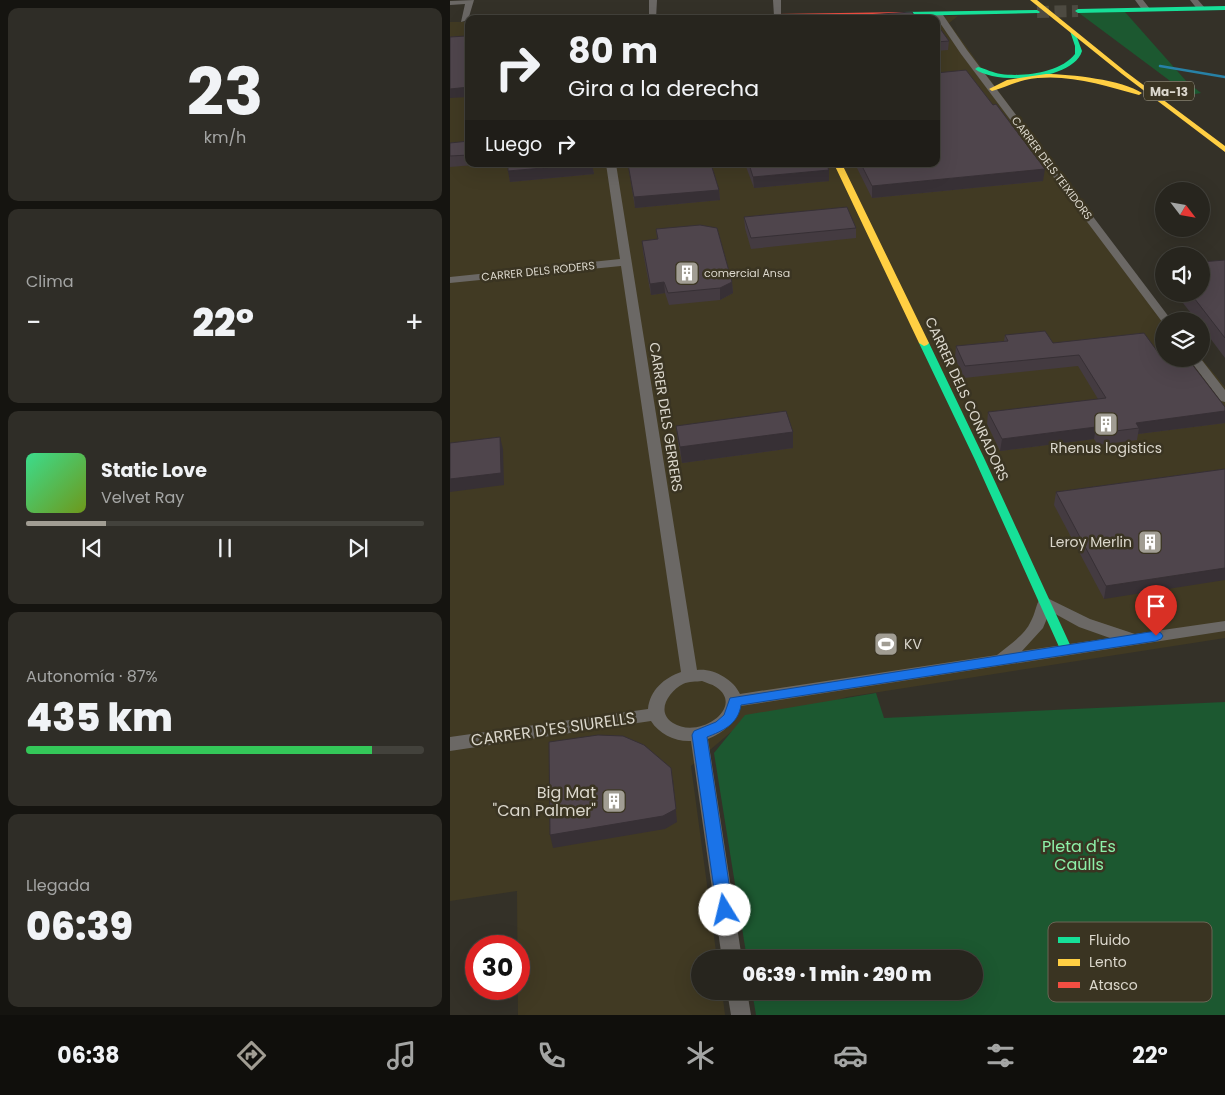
<!DOCTYPE html>
<html lang="es">
<head>
<meta charset="utf-8">
<style>
  :root { --surface:#27251e; --page:#2f2d27; --text:#f1f3f6; --muted:#a4a5a4; --line:#43423c; --accent:#a19d93 }
  body { margin:0; font-family:Poppins,sans-serif; background:var(--page); color:var(--text); height:100vh; display:flex; flex-direction:column; font-size:19px; white-space:nowrap }
  * { box-sizing:border-box; margin:0 }
  p { font-size:16px; color:var(--muted) }
  .icon { flex:none; width:28px; height:28px; fill:none; stroke:currentColor; stroke-width:2; stroke-linecap:round; stroke-linejoin:round }
  .map { position:relative; flex:1; overflow:hidden }
  .sheet { display:flex; flex-direction:column; gap:8px; padding:8px; background:#151410; width:450px }
  .sheet>* { flex:none }
  .banner { position:absolute; left:15px; top:15px; width:475px; height:152px; border-radius:10px; box-shadow:0 5px 20px #0002,0 0 0 1px var(--line); background:#27251e; color:var(--text); overflow:hidden }
  .needle { width:32px; rotate:121deg }
  .controls { position:absolute; left:705px; top:182px; display:grid; gap:10px }
  .controls a { display:grid; place-items:center; width:55px; height:55px; border-radius:50%; background:var(--surface); box-shadow:0 5px 20px #0002,0 0 0 1px var(--line); font-size:25px }
  .speed { position:absolute; left:15px; top:935px; display:flex; gap:10px; font-size:25px; font-weight:700; text-align:center }
  .speed>* { display:grid; place-content:center; width:65px; height:65px; border-radius:50%; background:var(--surface); box-shadow:0 5px 20px #0002,0 0 0 1px var(--line); line-height:1 }
  .speed .limit { border:8px solid #d22; background:#fff; color:#111 }
  .pin { position:absolute; display:grid; place-items:center; width:42px; height:42px; color:#fff; margin:-51px -21px; border-radius:50% 50% 50% 0; rotate:-45deg; box-shadow:0 0 5px #0007 }
  .pin .icon { rotate:45deg }
  .me { position:absolute; width:55px; margin:-28px; rotate:351deg; stroke-linejoin:round; filter:drop-shadow(0 0 4px #0008) }
  .turn { display:flex; align-items:center; gap:18px; height:105px; padding:0 20px; font-size:22px }
  .turn .icon { width:65px; height:65px; stroke-width:2.5 }
  .turn b { display:block; font-size:35px; line-height:42px }
  .then { display:flex; align-items:center; height:48px; padding:0 20px; background:#0003; gap:10px; font-size:19px }
  .big { font-size:38px; font-weight:800; line-height:1.1 }
  .sheet .tile { flex:1; display:flex; flex-direction:column; justify-content:center; gap:8px; min-width:0; padding:0 18px; border-radius:10px; background:var(--page) }
  .sheet .dial { align-items:center; gap:0 }
  .dial b { font-size:65px; line-height:1 }
  .song { display:flex; align-items:center; gap:15px }
  .cover { width:60px; height:60px; border-radius:8px; background:linear-gradient(135deg,hsl(150 70% 55%),hsl(80 70% 35%)) }
  .played { height:5px; border-radius:2px; background:linear-gradient(90deg,var(--accent) 20%,var(--line) 20%) }
  .keys { display:flex; justify-content:space-around; direction:ltr }
  .heat { display:flex; justify-content:space-between; align-items:center; font-size:28px; direction:ltr }
  .charge { height:8px; border-radius:4px; background:linear-gradient(90deg,#34c759 87%,var(--line) 0) }
  .trip { position:absolute; left:241px; top:950px; width:292px; height:50px; border-radius:25px; background:var(--surface); box-shadow:0 5px 20px #0002,0 0 0 1px var(--line); font-weight:800; line-height:50px; text-align:center }
  .tabs { display:flex; height:80px; justify-content:space-around; align-items:center; background:#100f0c; color:var(--muted) }
  .tabs .icon { width:35px; height:35px }
  .tabs .selected { color:var(--accent) }
  .tabs b { font-size:22px; color:var(--text) }
  main { display:flex; flex:1; min-height:0 }
  .map>svg:first-child { display:block }
</style>
</head>
<body>
<main>
<section class="sheet">
<div class="tile dial"><b>23</b><p>km/h</p></div>
<div class="tile"><p>Clima</p>
<div class="heat"><a>−</a><b class="big">22°</b><a>+</a></div>
</div>
<div class="tile">
<div class="song"><i class="cover"></i><div><b>Static Love</b><p>Velvet Ray</p></div></div>
<div class="played"></div>
<div class="keys"><svg class="icon" aria-label="previous" viewBox="0 0 24 24"><path d="M18 5L8 12l10 7zM5 5v14"/></svg><svg class="icon" aria-label="pause" viewBox="0 0 24 24"><path d="M8 5v14M16 5v14"/></svg><svg class="icon" aria-label="next" viewBox="0 0 24 24"><path d="M6 5l10 7-10 7zM19 5v14"/></svg></div>
</div>
<div class="tile"><p>Autonomía · 87%</p><b class="big">435 km</b><div class="charge"></div></div>
<div class="tile"><p>Llegada</p><b class="big">06:39</b></div>
</section>
<div class="map">
<svg width="775" height="1015" viewBox="0 0 775 1015">
  <rect width="100%" height="100%" fill="#343128"/>
  <path fill="#413a23" d="M508,16L499,23L682,274L721,321H714V359L751,358L775,387V638L397,697L281,732L241,766L267,959H250V991H272L275,1015H68L67,891L0,901V22H19V164H486V19H230Z"/>
  <path fill="#1c5830" d="M675,12L737,82L751,93L739,95L629,13Z
    M426,693L434,718L775,702V1015H306L302,991H525V959H297L264,753L295,715Z"/>
  <g fill="none" stroke-linecap="round" stroke-linejoin="round">
    <path stroke="#2781a6" stroke-width="2.5" d="M710,66L775,77"/>
    <path stroke="#4d4a41" stroke-width="12" stroke-dasharray="12 5.5" stroke-linecap="butt" d="M587,12L628,11"/>
    <path fill="#6b6865" fill-rule="evenodd" d="M24,0L18,20L11,22L15,4L0,5V1Z
      M199,0H207L206,19L199,18Z
      M323,0H331V18L324,16Z
      M685,0H693L700,9L699,11H693Z
      M740,0H748L755,8L748,10Z
      M485,12H491L517,50L722,321H714L713,323L511,54L484,14Z
      M156,164H166L247,670C263,668 283,679 290,694L547,655C559,645 575,635 581,621C585,614 586,605 590,598L595,597L640,619L685,634L775,621V631L291,706C284,723 275,732 258,739L292,959H272L241,741C226,742 209,734 201,721L0,751V737L198,709C200,690 214,678 231,672L171,266L0,283V277L170,259ZM600,611L629,627L660,638L572,651L593,628ZM252,681C256,683 262,684 266,687C296,707 249,740 223,723C205,712 219,691 233,684C239,681 246,682 252,681Z
      M739,359H751L775,390V402L771,401Z
      M277,991H297L301,1015H281Z"/>
    <path fill="#16e098" fill-rule="evenodd" d="M775,6V10L628,13L625,11L628,9Z
      M587,10L590,12L589,13L453,16L450,14L453,12Z
      M620,31L625,32L632,51C623,81 546,85 525,69L528,67C536,69 543,73 551,74C573,77 610,73 625,54V46Z
      M474,340L479,343L535,460L622,649L621,652H611L610,649L525,460L469,343Z"/>
    <path fill="#ffcf43" fill-rule="evenodd" d="M580,0H587L676,72L775,146V152L672,74Z
      M596,74C620,74 673,80 692,93L689,95C652,85 614,72 575,80C563,83 553,88 542,91L539,89L557,80Z
      M384,164H392L479,343L477,345L474,346L469,343Z"/>
    <path fill="#f24e42" fill-rule="evenodd" d="M453,12L456,14L455,15L264,19H129L132,17Z"/>
  </g>
  <path fill="#443b41" d="M486,23L499,41L498,50L486,51Z
    M19,141V164H142L144,174L60,182L58,165L36,167V164L0,167V143Z
    M178,164H261L269,190L270,200L185,208Z
    M295,164H376L379,170V181L304,188Z
    M405,164H486L593,181L422,198Z
    M294,217L406,228V238L301,249L295,228Z
    M206,229L282,282L283,293L270,300L219,305L215,293L201,295L193,252L192,241L207,239Z
    M775,260V358L751,326V321H747L726,294H751Z
    M555,335L603,343L710,355L775,423L688,434L687,440L648,445L644,439L550,451L537,424L538,412L648,399L628,366L514,378L505,358L506,346L554,341Z
    M226,426L343,432V448L232,463L228,442Z
    M775,469L654,599L604,505L606,492Z"/>
  <path fill="#373035" d="M19,87V97L0,98V89Z
    M36,164H60V165L36,167Z
    M142,164L144,174L60,182L58,171Z
    M595,169L593,181L422,198V186Z
    M379,170V181L304,188L303,177Z
    M269,190L270,200L185,208L184,197Z
    M214,282L215,293L201,295L200,284Z
    M282,282L283,293L270,300V288Z
    M775,411V423L688,434L689,428L686,423Z
    M646,427L644,439L550,451L552,439Z
    M343,432V448L232,463L230,447Z
    M50,437L53,449L54,485L0,492V479Z
    M775,568V580L654,599L656,586Z
    M223,780L227,822L215,829L103,848L100,835Z"/>
  <path fill="#4f454c" stroke="#373035" d="M462,12L466,18L474,17L475,19H417L415,15Z
    M486,23L499,41L486,42Z
    M17,25H19V87L0,89V37L16,36Z
    M516,70L543,105L546,104L595,169L422,186L411,164H486V73Z
    M19,141V155L0,156V143Z
    M58,164H139L58,171Z
    M178,164H261L269,190L184,197Z
    M299,164H376L379,170L303,177Z
    M397,207L406,228L301,238L294,217Z
    M250,225L267,228L282,282L270,288L218,293L214,282L200,284L192,241L208,239L206,229Z
    M775,260V338L741,294H751V262Z
    M595,331L603,343L694,333L710,355H714V359H738L775,407V411L686,423L689,428L650,433L646,427L552,439L538,412L656,398L629,355L515,366L506,346L558,341L555,335Z
    M336,411L343,432L230,447L226,426Z
    M50,437L51,473L0,479V443Z
    M775,469V568L656,586L606,492Z
    M148,735L173,736L194,745L221,768L226,809L213,816L100,835L99,742Z"/>
  <path fill="#1a73e8" stroke="#114b97" d="M706,631L711,633L713,636L711,639L706,641L291,705C288,725 272,731 257,737L283,910L281,915L275,917L270,915L267,910L242,735L244,731L266,722L274,715L280,698Z"/>
  <defs>
    <g id="building-square" transform="scale(1.25)"><rect x="-9" y="-9" width="18" height="18" rx="4" fill="#a19d93" stroke="#3a3422"/><path d="M-4-6H4V6H1V3H-1V6H-4ZM-2.5-4.3h1.7v1.8h-1.7ZM.8-4.3h1.7v1.8H.8ZM-2.5-1h1.7V.8h-1.7ZM.8-1h1.7V.8H.8Z" fill="#fff"/></g>
    <g id="stadium-square" transform="scale(1.25)"><rect x="-9" y="-9" width="18" height="18" rx="4" fill="#a19d93" stroke="#3a3422"/><path d="M0-5a6.5 5 0 1 0 0 10a6.5 5 0 1 0 0-10ZM-3.5-1.8h7v3.6h-7Z" fill="#fff"/></g>
  </defs>
  <g fill-rule="evenodd">
    <use href="#building-square" x="237" y="273"/>
    <use href="#building-square" x="656" y="424"/>
    <use href="#building-square" x="700" y="542"/>
    <use href="#stadium-square" x="436" y="644"/>
    <use href="#building-square" x="164" y="801"/>
  </g>
  <g text-anchor="middle" dominant-baseline="central" stroke-width="5" stroke-linejoin="round" paint-order="stroke">
    <g font-size="11" fill="#dbd7cc" stroke="#3a3422">
      <text transform="translate(602 168) rotate(53)">CARRER DELS TEIXIDORS</text>
      <text transform="translate(88 271) rotate(-6)">CARRER DELS RODERS</text>
    </g>
    <g font-size="11" fill="#dbd7cc" stroke="#3a3422" text-anchor="start">
      <text x="254" y="273">comercial Ansa</text>
    </g>
    <rect fill="#3a3422" stroke="#aba699" stroke-width="1" x="694" y="81.5" width="50" height="19" rx="4"/>
    <g font-size="12" font-weight="bold" fill="#dbd7cc">
      <text x="719" y="91">Ma-13</text>
    </g>
    <g font-size="14" fill="#dbd7cc" stroke="#3a3422">
      <text transform="translate(517 399) rotate(65)">CARRER DELS CONRADORS</text>
      <text transform="translate(216 417) rotate(81)">CARRER DELS GERRERS</text>
    </g>
    <g font-size="14" fill="#dbd7cc" stroke="#3a3422">
      <text x="656" y="448">Rhenus logistics</text>
      <text x="682" y="542" text-anchor="end">Leroy Merlin</text>
      <text x="454" y="644" text-anchor="start">KV</text>
    </g>
    <g font-size="16" fill="#dbd7cc" stroke="#3a3422">
      <text transform="translate(103 729) rotate(-8)">CARRER D'ES SIURELLS</text>
    </g>
    <g font-size="16" fill="#dbd7cc" stroke="#3a3422" text-anchor="end">
      <text x="146" y="792">Big Mat<tspan x="146" dy="18">"Can Palmer"</tspan></text>
    </g>
    <g font-size="16" fill="#8df0a8" stroke="#3a3422">
      <text x="629" y="846">Pleta d'Es<tspan x="629" dy="18">Caülls</tspan></text>
    </g>
  </g>
  <rect x="598" y="922" width="164" height="80" rx="8" fill="#3a3422" stroke="#6a6555" stroke-width="1"/>
  <rect x="608" y="937" width="22" height="6" fill="#16e098"/>
  <rect x="608" y="959" width="22" height="7" fill="#ffcf43"/>
  <rect x="608" y="982" width="22" height="6" fill="#f24e42"/>
  <g font-size="14" fill="#dbd7cc">
    <text x="639" y="945">Fluido</text>
    <text x="639" y="967">Lento</text>
    <text x="639" y="990">Atasco</text>
  </g>
</svg>
<div class="controls">
<a><svg class="needle" viewBox="-14 -14 28 28"><path d="M0-13l5 13h-10z" fill="#e53935"/><path d="M0 13l5-13h-10z" fill="#a4a5a4"/></svg></a>
<a><svg class="icon" aria-label="sound" viewBox="0 0 24 24"><path d="M4 9h4l5-4v14l-5-4H4zM17 9q2 3 0 6"/></svg></a>
<a><svg class="icon" aria-label="layers" viewBox="0 0 24 24"><path d="M12 4l9 5-9 5-9-5zM3 14l9 5 9-5"/></svg></a>
</div>
<div class="speed"><div class="limit">30</div></div>
<div class="pin" style="left:706px;top:636px;background:#d93025"><svg class="icon" aria-label="arrive" viewBox="0 0 24 24"><path d="M6 21V4h12l-3 4 3 4H6"/></svg></div>
<svg class="me" style="left:275px;top:910px" viewBox="-20 -20 40 40"><circle r="19" fill="#fff"/><path d="M0-13L10 11 0 6-10 11z" fill="#1a73e8"/></svg>
<div class="trip">06:39 · 1 min · 290 m</div>
<div class="banner">
<div class="turn"><svg class="icon" aria-label="right" viewBox="0 0 24 24"><path d="M7 20v-9h11M14 6l5 5-5 5"/></svg><div><b>80 m</b>Gira a la derecha</div></div>
<div class="then">Luego<svg class="icon" aria-label="right" viewBox="0 0 24 24"><path d="M7 20v-9h11M14 6l5 5-5 5"/></svg></div>
</div>
</div>
</main>
<nav class="tabs">
<b>06:38</b>
<svg class="icon selected" aria-label="directions" viewBox="0 0 24 24"><path d="M12 3l9 9-9 9-9-9zM9 14v-3h6M13 9l2 2-2 2"/></svg>
<svg class="icon" aria-label="music" viewBox="0 0 24 24"><path d="M9 18V5l10-2v13"/><circle cx="6" cy="18" r="3"/><circle cx="16" cy="16" r="3"/></svg>
<svg class="icon" aria-label="phone" viewBox="0 0 24 24"><path d="M5 4h4l2 5-3 2q2 4 5 5l2-3 5 2v4C11 20 4 13 5 4z"/></svg>
<svg class="icon" aria-label="climate" viewBox="0 0 24 24"><path d="M12 3v18M4 7l16 10M4 17L20 7"/></svg>
<svg class="icon" aria-label="car" viewBox="0 0 24 24"><path d="M5 17H2v-5l4-1 3-4h7l3 4 3 1v5h-3M9 17h6M6 11h13"/><circle cx="7" cy="17" r="2"/><circle cx="17" cy="17" r="2"/></svg>
<svg class="icon" aria-label="filters" viewBox="0 0 24 24"><path d="M4 7h16M4 17h16"/><circle cx="9" cy="7" r="2"/><circle cx="15" cy="17" r="2"/></svg>
<b>22°</b>
</nav>
</body>
</html>
